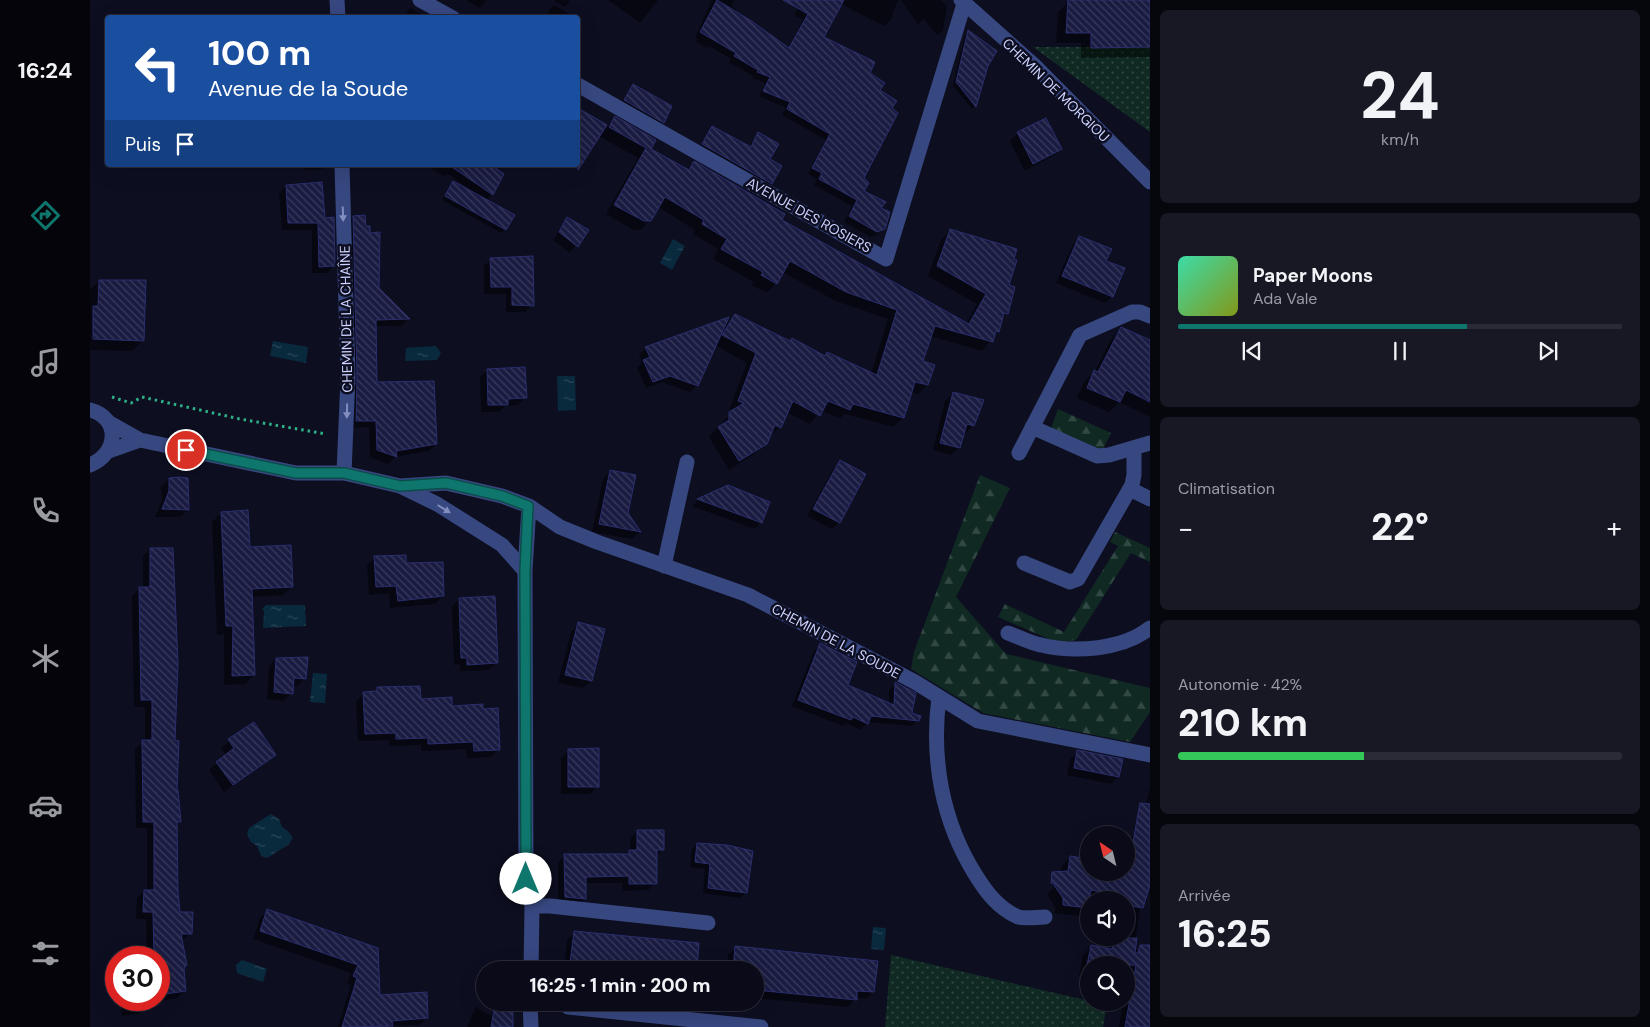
<!DOCTYPE html>
<html lang="fr">
<head>
<meta charset="utf-8">
<style>
  :root { --surface:#0a0a18; --page:#181825; --text:#f1f3f6; --muted:#999aa2; --line:#2a2b37; --accent:#0f766e }
  body { margin:0; font-family:"DM Sans",sans-serif; background:var(--page); color:var(--text); height:100vh; display:flex; flex-direction:column; font-size:19px; white-space:nowrap }
  * { box-sizing:border-box; margin:0 }
  p { font-size:16px; color:var(--muted) }
  .icon { flex:none; width:28px; height:28px; fill:none; stroke:currentColor; stroke-width:2; stroke-linecap:round; stroke-linejoin:round }
  .map { position:relative; flex:1; overflow:hidden }
  .details { display:flex; flex-direction:column; gap:10px; padding:10px; background:#06060d; width:500px }
  .details>* { flex:none }
  .top-card { position:absolute; left:15px; top:15px; width:475px; height:152px; border-radius:5px; box-shadow:0 5px 20px #0002,0 0 0 1px var(--line); background:#1a4fa0; color:#fff; overflow:hidden }
  .needle { width:32px; rotate:325deg }
  .buttons { position:absolute; left:990px; top:826px; display:grid; gap:10px }
  .buttons a { display:grid; place-items:center; width:55px; height:55px; border-radius:50%; background:var(--surface); box-shadow:0 5px 20px #0002,0 0 0 1px var(--line); font-size:25px }
  .speed { position:absolute; left:15px; top:946px; display:flex; gap:10px; font-size:25px; font-weight:700; text-align:center }
  .speed>* { display:grid; place-content:center; width:65px; height:65px; border-radius:50%; background:var(--surface); box-shadow:0 5px 20px #0002,0 0 0 1px var(--line); line-height:1 }
  .speed .limit { border:8px solid #d22; background:#fff; color:#111 }
  .pin { position:absolute; display:grid; place-items:center; width:42px; height:42px; color:#fff; margin:-21px; border:2px solid #fff; border-radius:50%; box-shadow:0 1px 5px #0007 }
  .me { position:absolute; width:55px; margin:-28px; rotate:0deg; stroke-linejoin:round; filter:drop-shadow(0 0 4px #0008) }
  .turn { display:flex; align-items:center; gap:18px; height:105px; padding:0 20px; font-size:22px }
  .turn .icon { width:65px; height:65px; stroke-width:2.5 }
  .turn b { display:block; font-size:35px; line-height:42px }
  .then { display:flex; align-items:center; height:48px; padding:0 20px; background:#0003; gap:10px; font-size:19px }
  .big { font-size:38px; font-weight:800; line-height:1.1 }
  .details .widget { flex:1; display:flex; flex-direction:column; justify-content:center; gap:8px; min-width:0; padding:0 18px; border-radius:8px; background:var(--page) }
  .details .dial { align-items:center; gap:0 }
  .dial b { font-size:65px; line-height:1 }
  .song { display:flex; align-items:center; gap:15px }
  .cover { width:60px; height:60px; border-radius:8px; background:linear-gradient(135deg,hsl(160 70% 55%),hsl(70 70% 35%)) }
  .played { height:5px; border-radius:2px; background:linear-gradient(90deg,var(--accent) 65%,var(--line) 65%) }
  .keys { display:flex; justify-content:space-around; direction:ltr }
  .heat { display:flex; justify-content:space-between; align-items:center; font-size:28px; direction:ltr }
  .charge { height:8px; border-radius:4px; background:linear-gradient(90deg,#34c759 42%,var(--line) 0) }
  .trip { position:absolute; left:386px; top:961px; width:288px; height:50px; border-radius:25px; background:var(--surface); box-shadow:0 5px 20px #0002,0 0 0 1px var(--line); font-weight:800; line-height:50px; text-align:center }
  main { display:flex; flex:1; min-height:0 }
  .dock { display:flex; flex-direction:column; width:90px; justify-content:space-around; align-items:center; background:#04040a; color:var(--muted) }
  .dock .icon { width:35px; height:35px }
  .dock .on { color:var(--accent) }
  .dock b { font-size:22px; color:var(--text) }
  .map>svg:first-child { display:block }
</style>
</head>
<body>
<main>
<nav class="dock">
<b>16:24</b>
<svg class="icon on" aria-label="directions" viewBox="0 0 24 24"><path d="M12 3l9 9-9 9-9-9zM9 14v-3h6M13 9l2 2-2 2"/></svg>
<svg class="icon" aria-label="music" viewBox="0 0 24 24"><path d="M9 18V5l10-2v13"/><circle cx="6" cy="18" r="3"/><circle cx="16" cy="16" r="3"/></svg>
<svg class="icon" aria-label="phone" viewBox="0 0 24 24"><path d="M5 4h4l2 5-3 2q2 4 5 5l2-3 5 2v4C11 20 4 13 5 4z"/></svg>
<svg class="icon" aria-label="climate" viewBox="0 0 24 24"><path d="M12 3v18M4 7l16 10M4 17L20 7"/></svg>
<svg class="icon" aria-label="car" viewBox="0 0 24 24"><path d="M5 17H2v-5l4-1 3-4h7l3 4 3 1v5h-3M9 17h6M6 11h13"/><circle cx="7" cy="17" r="2"/><circle cx="17" cy="17" r="2"/></svg>
<svg class="icon" aria-label="filters" viewBox="0 0 24 24"><path d="M4 7h16M4 17h16"/><circle cx="9" cy="7" r="2"/><circle cx="15" cy="17" r="2"/></svg>
</nav>
<div class="map">
<svg width="1060" height="1027" viewBox="0 0 1060 1027">
  <defs>
    <pattern id="grass-dots" width="8" height="8" patternUnits="userSpaceOnUse" patternTransform="scale(1.25)"><rect width="8" height="8" fill="#102a23"/><path d="M2 2h.1M6 6h.1" fill="none" stroke="#324844" stroke-width="1.8" stroke-linecap="round"/></pattern>
    <pattern id="forest-firs" width="22" height="20" patternUnits="userSpaceOnUse" patternTransform="scale(1.25)"><rect width="22" height="20" fill="#102a23"/><path d="M5 1l3.5 6h-7zM16 11l3.5 6h-7z" fill="#324844"/></pattern>
    <pattern id="water-ripples" width="26" height="14" patternUnits="userSpaceOnUse" patternTransform="scale(1.25)"><rect width="26" height="14" fill="#09293d"/><path d="M2 4q2-2 4 0t4 0M15 11q2-2 4 0t4 0" fill="none" stroke="#2c475a"/></pattern>
    <pattern id="building-back-hatch" width="6" height="6" patternUnits="userSpaceOnUse" patternTransform="scale(1.25)"><rect width="6" height="6" fill="#191b41"/><path d="M-1 5l2 2M0 0l6 6M5-1l2 2" fill="none" stroke="#393b5e"/></pattern>
  </defs>
  <rect width="100%" height="100%" fill="#0d0e20"/>
  <path fill="url(#grass-dots)" d="M943,47H1060V132Z
    M801,955L1017,1005L1013,1027H795Z"/>
  <path fill="url(#forest-firs)" d="M968,409L1021,433L1012,451L960,431Z
    M890,475L920,488L866,597L916,654L1060,688V712L1040,742L893,713L821,669L824,652Z
    M1025,532L1060,548V562L1041,553L986,640L968,643L908,617L915,604L974,632L1028,546L1020,542Z"/>
  <path fill="url(#water-ripples)" d="M583,239L595,246L582,270L570,263Z
    M183,341L218,347L216,363L180,356Z
    M346,346L351,353L347,360L315,361L316,348Z
    M467,376H485L486,410L468,411Z
    M176,605H215L216,626L173,628L174,611L172,609Z
    M223,673L237,674L235,703L220,702Z
    M181,814L189,819L192,827L198,831L203,838L198,845L177,858L171,856L167,846L161,842L157,834L159,828Z
    M783,927L796,928L794,950L781,949Z
    M152,960L177,969L173,982L147,973L146,965Z"/>
  <path fill="#0007" d="M376,0H397L390,8Z
    M463,0H480L475,7Z
    M518,0H568L550,23Z
    M622,0H644L641,6L698,49L713,20L704,15L710,5L703,0H808L800,21L794,26L751,4L732,37L779,73L801,109L772,179V192L790,208L794,228L788,234L781,237L754,222L762,206L724,185L727,179L718,174L736,140L692,115L696,108L669,96L675,83L662,78L663,76L639,62L641,59L619,46L617,48L606,42L607,39L605,38Z
    M811,0H851L857,7L853,30L847,35L834,19L828,24Z
    M1060,1V57L991,58V43H966L968,12L978,2Z
    M464,5L487,18H454Z
    M320,8L336,17L335,18H313Z
    M488,18L491,20L488,27Z
    M879,32L897,65L885,106L882,109L863,86L875,35Z
    M543,86L573,122L570,126L531,104Z
    M488,109L517,126L525,118L560,150L596,170L604,163L690,220L877,323L887,304L838,276L851,240L860,230L917,286L916,313L911,319L907,332L892,351L840,336L832,362L837,385L828,394L820,392L813,418L803,427L755,414L750,418L731,411L720,424L697,412L690,427L679,436L676,443L666,453L639,470L619,437L643,411L639,410L657,363L625,345L607,386L600,392L572,382L556,388L547,368L552,362L549,355L556,348L633,328L645,316L733,357L737,353L781,374L798,319L746,301L692,272L686,283L677,293L662,285L664,282L623,259L628,249L603,234L605,230L568,207L560,220L550,230H544L516,214L548,158L509,136L490,162L488,161Z
    M622,127L659,148L668,133L679,160L681,183L677,186L610,148Z
    M928,133L970,149L962,156L935,171L920,141Z
    M214,165H236L232,169L214,170Z
    M335,165H399L402,194L396,200L423,215L415,230L411,233L352,200L363,183L382,193L383,192L357,173L354,176Z
    M196,186L233,219L244,266L237,273H222V230H192L189,193Z
    M263,217L288,288L318,319L312,326H285L286,384L346,444L339,451L305,457L298,464L280,457L279,427L259,428L256,224Z
    M478,219L497,230L480,253L463,240Z
    M990,237L1015,261L1022,296L1015,303L966,283L983,244Z
    M401,259L442,305L435,312H416V294H394V266Z
    M9,281L53,340L42,351L0,350V290Z
    M1031,329L1060,342V417L1029,402L1019,412L987,398L994,382L1005,371L1021,339Z
    M398,370L435,398L428,405L415,406L409,412H391L390,377Z
    M863,393L883,425L876,433H873L869,448L861,455L843,450L855,401Z
    M750,462L775,475L749,522L742,529L717,516L744,468Z
    M520,471L537,514L550,532L542,539L502,532L513,479Z
    M79,479L98,510L90,517H65L72,500L71,487Z
    M638,486L671,522L665,529L602,506L608,500Z
    M131,513L159,548L202,586L193,595L161,597L164,675L155,684L134,685V634L127,635L122,522Z
    M60,549L82,588H85L87,664L84,741L85,794L90,822L86,825L88,913L101,933L91,941L95,990L87,998L56,1003V1006L48,1014L32,1016L30,1000H69V958H45L57,955L56,919H46L47,898L54,891H57V828H46L45,749L55,741V707H44L42,596L50,588H53V556Z
    M285,557L353,596L345,604L300,608L299,593L279,595L277,565Z
    M369,599L407,663L399,670L370,671V664L364,665L362,607Z
    M489,624L513,630L501,681L493,688L468,683L481,632Z
    M730,645L756,686L799,704V690L805,684L821,713L828,720L822,726L778,722L770,730L756,723L753,726L702,706L724,651Z
    M186,659L215,679L207,686H202L201,693L194,701L177,699L179,667Z
    M288,689L361,707L409,749L401,757L377,758L376,749L331,751V745L299,746V740L268,741L266,701L273,694L283,693Z
    M163,724L184,755L134,792L119,770L136,755L131,748Z
    M479,750L508,786L500,794H471V758Z
    M988,752L1028,776L1021,784L977,775L980,759Z
    M1060,787V879L1056,898L1050,907L1044,951L1060,953V1027H1029L1033,1002H1036V965H999V977L989,976L993,955L1002,947L1016,949L1018,938H1036V900H999V917L965,913V907L957,894L968,884L972,866L981,857L999,872H1036L1037,841L1045,833L1050,834Z
    M548,831L573,849L565,857V883L558,890L532,891V883H495V898L488,906L468,904V863L475,855H535L540,851V838Z
    M608,844L656,892L650,898L613,893L615,869L600,867L602,849Z
    M178,911L287,949L289,997L337,1018L329,1025L248,1027L261,985L257,984L261,973L163,939L170,918Z
    M484,933L605,970H474L477,940Z
    M646,948L783,992L776,999L766,998L758,1007L665,998V970H637L638,955Z
    M406,1005L422,1027H377L386,1007L401,1016Z"/>
  <path fill="url(#building-back-hatch)" stroke="#2a2e6e" d="M627,0L660,20L699,48L718,14L693,0H754L734,37L785,62L780,73L795,83L790,90L807,101L802,108L808,113L774,178L779,183L774,191L796,202L791,208L800,212L795,229L787,232L759,216L767,200L729,179L732,173L722,168L740,134L697,109L700,102L673,91L680,77L667,72L668,70L644,56L646,53L610,32Z
    M978,0H1060V47L1001,48V33H976Z
    M878,30L907,51L898,66L886,107L866,82Z
    M543,84L582,106L574,123L534,100Z
    M488,108L517,125L488,170Z
    M525,116L566,140L561,149L599,170L604,161L695,214L692,220L879,324L896,294L847,266L860,229L927,249L924,259L927,260L919,285L925,287L918,314L914,313L909,332L906,331L903,342L845,326L833,361L845,365L838,385L825,382L814,418L763,404L760,410L738,401L730,416L703,401L691,428L685,425L677,444L649,461L628,427L639,420V412L654,403L648,401L666,353L632,335L645,314L700,341L702,338L735,356L737,352L787,375L807,310L756,292L700,261L687,284L671,275L673,272L631,249L637,239L612,224L614,220L575,197L561,221H554L524,205L556,148L519,127Z
    M956,118L972,149L943,164L927,132Z
    M622,126L661,147L668,132L689,144L680,159L692,166L682,184L612,144Z
    M359,165H401L414,174L403,195Z
    M363,181L425,215L416,230L355,196Z
    M232,182L235,218L244,217L245,266L229,267L228,223H198L196,185Z
    M275,215L276,226H280V233L290,232L289,288L320,319L286,320L287,382L344,381L347,444L306,451L307,457L287,450L286,421H266L267,377L263,216Z
    M477,217L499,230L488,247L469,232Z
    M989,236L1022,249L1016,261L1035,268L1023,297L972,276Z
    M443,256L444,306L422,305V287H401L400,258Z
    M9,280H56L54,341L3,339V306H8Z
    M639,317L608,386L580,376L563,382L553,360L560,357L555,347Z
    M1031,327L1060,340V402L1036,390L1030,402L997,388L1004,370L1008,372Z
    M435,367L437,398L418,399V405H398L397,369Z
    M863,392L894,400L884,426L877,424L870,448L850,443Z
    M750,460L776,474L750,523L723,509Z
    M520,470L546,475L538,513L551,532L509,524Z
    M89,477L98,478L99,510L72,509L79,491V478Z
    M638,485L680,502L672,523L607,499Z
    M158,510L160,547L201,545L203,587L162,589L165,675L142,676L143,626H136L131,512Z
    M60,548H83L88,664L85,740L89,741L87,791L88,790L91,822H87L88,891L90,912H103L102,934H91L97,965L94,968L96,991L69,995V958H64L63,912H53L54,890H64V822H53L52,740H62V700H51L49,587H60Z
    M316,555V563L353,562L354,596L308,601L306,586L286,587L284,556Z
    M405,596L408,663L377,665V658H371L369,598Z
    M488,622L515,629L502,681L475,675Z
    M730,643L767,662L758,685L804,705L805,682L826,693L822,713L831,716L829,721L781,716L778,724L763,717L761,720L708,700Z
    M218,657L216,679L204,678L203,694L184,692L186,658Z
    M330,686L331,699L362,697V706L393,704V709L408,708L410,750L384,751L383,742L338,744V738L306,739V733L275,734L273,692L287,691V687Z
    M164,722L186,755L143,785L126,762L144,748L138,739Z
    M509,748V787H478V749Z
    M987,750L1033,759L1029,777L984,768Z
    M1050,803L1060,804V885L1053,908L1036,905L1035,896L1001,890L998,908L973,905V898L964,885L967,884L961,883L962,872L978,871L980,856L999,859V872H1036V853H1041Z
    M547,830H574V850H567V884H539V876L496,877V899L475,897L474,854H539V850H547Z
    M607,843L637,845L663,851L657,893L618,888L620,864L605,862Z
    M177,909L288,948L290,995L337,992L338,1018L302,1021L303,1026L252,1027L267,978L263,976L268,965L170,931Z
    M484,931L609,943L607,970H565L480,963Z
    M1024,938H1047L1045,953H1048L1050,945H1060V1027H1035L1046,965H997L1001,945L1022,949Z
    M645,946L788,961L784,992L767,991V1000L665,990V970H643Z
    M405,1004L423,1008V1027H401Z"/>
  <g fill="none" stroke-linecap="round" stroke-linejoin="round">
    <path stroke="#2db288" stroke-width="3" stroke-dasharray="2.5 4" stroke-linecap="butt" d="M22,397L41,403L52,397L150,419L236,434"/>
    <path stroke="#374780" stroke-width="15" d="M247,0L248,18
      M330,0L363,18
      M871,0L944,65L1060,182
      M488,85L796,259L874,4
      M252,165L258,377L254,473
      M0,410C31,418 28,454 0,465
      M18,422L50,440L206,473H254L310,486L347,504L412,545L435,571
      M942,427L1007,456L1019,455L1060,443
      M19,451L50,440
      M929,453L990,335L1042,312H1050L1060,316
      M310,486L356,483L412,496L439,506L470,527L507,542L658,595L825,682L888,721L1060,755
      M1040,489L1060,499
      M439,506L435,571L436,879L442,906L441,970
      M934,563L980,582L988,579L1042,485L1044,475V448
      M574,566L597,462
      M918,633C929,637 940,643 951,645C985,653 1032,650 1060,628
      M849,697C841,759 852,821 885,874C896,892 908,908 928,917C936,919 947,917 955,917
      M442,906H460L618,923
      M440,1002L441,1027
      M478,1007L671,1027"/>
  </g>
  <defs><path id="oneway-solid" d="M-6-.8H1V-3.2L6.5 0L1 3.2V.8H-6Z" transform="scale(1.25)"/></defs>
  <g fill="#828dc0">
    <use href="#oneway-solid" transform="translate(253 214) rotate(88)"/>
    <use href="#oneway-solid" transform="translate(257 411) rotate(91)"/>
    <use href="#oneway-solid" transform="translate(354 509) rotate(32)"/>
  </g>
  <g fill="none" stroke-linecap="round" stroke-linejoin="round">
    <g stroke="#0a4d48" stroke-width="12">
      <path id="route" d="M96,450L206,473H254L310,486L356,483L412,496L438,506L435,571L436,879"/>
    </g>
    <use href="#route" stroke="#0f766e" stroke-width="9"/>
  </g>
  <g text-anchor="middle" dominant-baseline="central" stroke-width="5" stroke-linejoin="round" paint-order="stroke">
    <g font-size="14" fill="#ccd3ff" stroke="#0d0e20">
      <text transform="translate(966 90) rotate(44)">CHEMIN DE MORGIOU</text>
      <text transform="translate(719 215) rotate(29)">AVENUE DES ROSIERS</text>
      <text transform="translate(256 319) rotate(-91)">CHEMIN DE LA CHAÎNE</text>
      <text transform="translate(746 641) rotate(28)">CHEMIN DE LA SOUDE</text>
    </g>
  </g>
</svg>
<div class="buttons">
<a><svg class="needle" viewBox="-14 -14 28 28"><path d="M0-13l5 13h-10z" fill="#e53935"/><path d="M0 13l5-13h-10z" fill="#999aa2"/></svg></a>
<a><svg class="icon" aria-label="sound" viewBox="0 0 24 24"><path d="M4 9h4l5-4v14l-5-4H4zM17 9q2 3 0 6"/></svg></a>
<a><svg class="icon" aria-label="search" viewBox="0 0 24 24"><circle cx="10" cy="10" r="6"/><path d="M15 15l6 6"/></svg></a>
</div>
<div class="speed"><div class="limit">30</div></div>
<div class="pin" style="left:96px;top:450px;background:#d93025"><svg class="icon" aria-label="arrive" viewBox="0 0 24 24"><path d="M6 21V4h12l-3 4 3 4H6"/></svg></div>
<svg class="me" style="left:436px;top:879px" viewBox="-20 -20 40 40"><circle r="19" fill="#fff"/><path d="M0-13L10 11 0 6-10 11z" fill="#0f766e"/></svg>
<div class="trip">16:25 · 1 min · 200 m</div>
<div class="top-card">
<div class="turn"><svg class="icon" aria-label="left" viewBox="0 0 24 24"><path d="M17 20v-9H6M10 6l-5 5 5 5"/></svg><div><b>100 m</b>Avenue de la Soude</div></div>
<div class="then">Puis<svg class="icon" aria-label="arrive" viewBox="0 0 24 24"><path d="M6 21V4h12l-3 4 3 4H6"/></svg></div>
</div>
</div>
<section class="details">
<div class="widget dial"><b>24</b><p>km/h</p></div>
<div class="widget">
<div class="song"><i class="cover"></i><div><b>Paper Moons</b><p>Ada Vale</p></div></div>
<div class="played"></div>
<div class="keys"><svg class="icon" aria-label="previous" viewBox="0 0 24 24"><path d="M18 5L8 12l10 7zM5 5v14"/></svg><svg class="icon" aria-label="pause" viewBox="0 0 24 24"><path d="M8 5v14M16 5v14"/></svg><svg class="icon" aria-label="next" viewBox="0 0 24 24"><path d="M6 5l10 7-10 7zM19 5v14"/></svg></div>
</div>
<div class="widget"><p>Climatisation</p>
<div class="heat"><a>−</a><b class="big">22°</b><a>+</a></div>
</div>
<div class="widget"><p>Autonomie · 42%</p><b class="big">210 km</b><div class="charge"></div></div>
<div class="widget"><p>Arrivée</p><b class="big">16:25</b></div>
</section>
</main>
</body>
</html>
